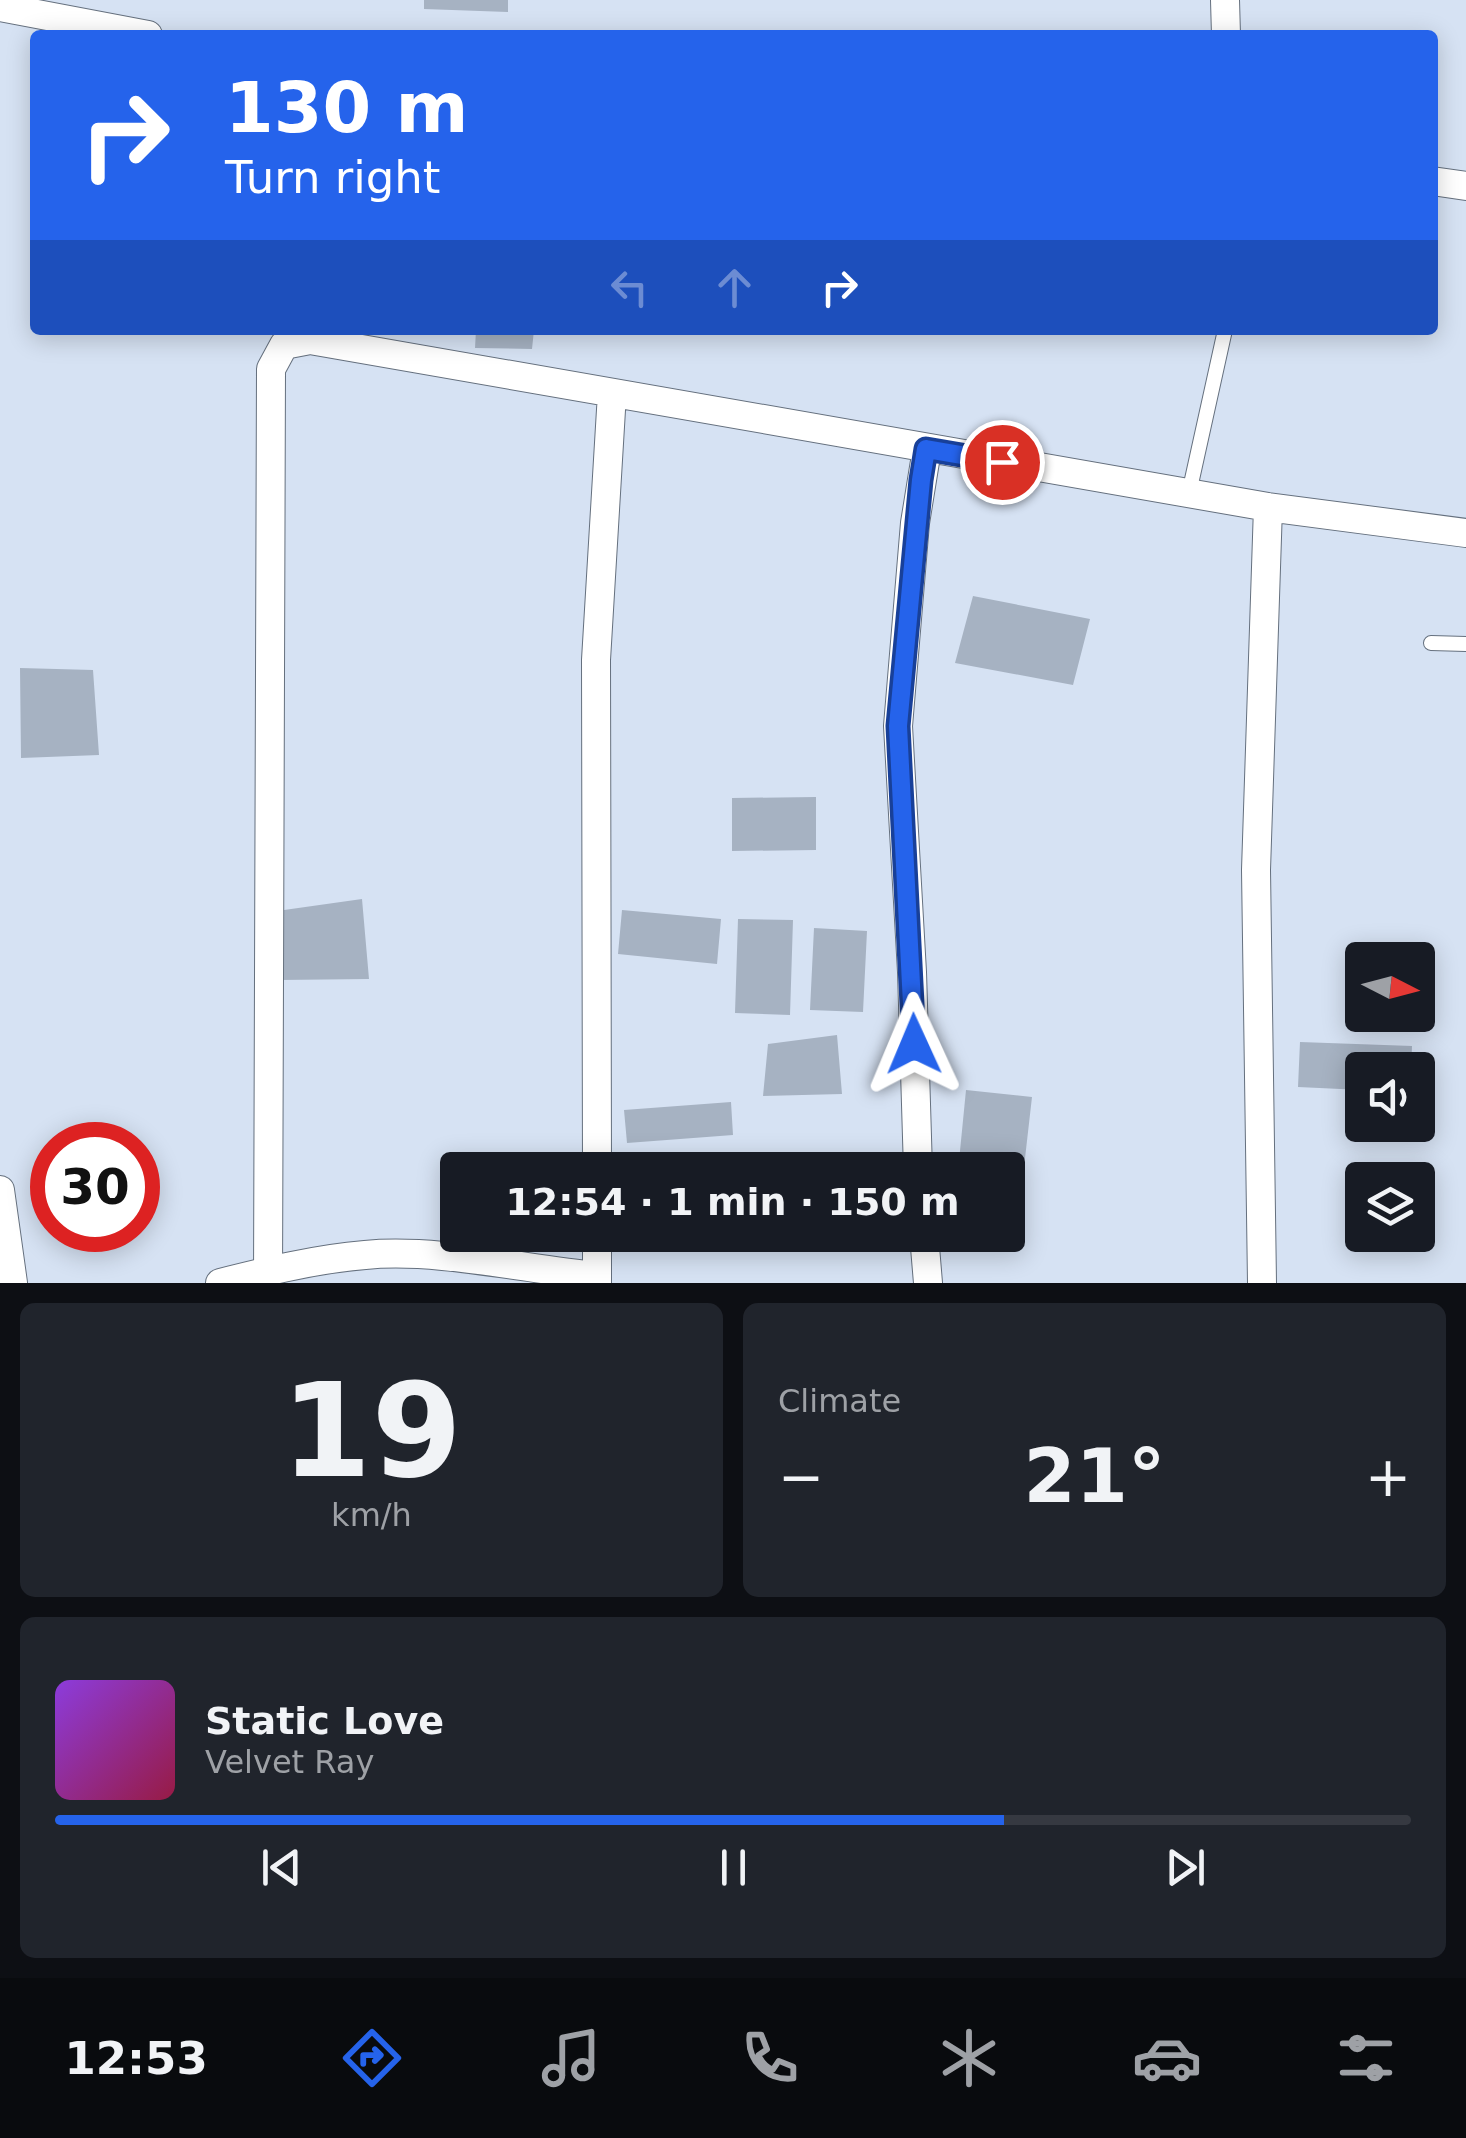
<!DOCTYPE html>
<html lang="en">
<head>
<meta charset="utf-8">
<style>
  :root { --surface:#171b24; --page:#20242c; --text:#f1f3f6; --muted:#9ea1a6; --line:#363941; --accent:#2563eb }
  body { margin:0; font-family:"DejaVu Sans",sans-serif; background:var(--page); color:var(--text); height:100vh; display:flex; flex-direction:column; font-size:38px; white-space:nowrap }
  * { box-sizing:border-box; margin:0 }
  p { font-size:32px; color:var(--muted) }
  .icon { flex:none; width:55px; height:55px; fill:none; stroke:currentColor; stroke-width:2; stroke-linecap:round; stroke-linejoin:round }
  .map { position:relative; height:1283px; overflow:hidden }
  .side { display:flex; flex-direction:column; gap:20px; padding:20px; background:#0d0f14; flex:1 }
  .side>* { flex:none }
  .hud { position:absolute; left:30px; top:30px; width:1408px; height:305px; border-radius:10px; box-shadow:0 5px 25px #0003; background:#2563eb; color:#fff; overflow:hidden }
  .needle { width:65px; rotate:96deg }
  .buttons { position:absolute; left:1345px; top:942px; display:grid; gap:20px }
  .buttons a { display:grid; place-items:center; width:90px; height:90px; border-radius:10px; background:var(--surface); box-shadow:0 5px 25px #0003; font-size:50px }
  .speed { position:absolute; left:30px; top:1122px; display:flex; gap:20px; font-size:50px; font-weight:700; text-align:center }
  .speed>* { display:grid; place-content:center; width:130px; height:130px; border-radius:50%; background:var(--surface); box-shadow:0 5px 25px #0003; line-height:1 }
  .speed .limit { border:15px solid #d22; background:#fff; color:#111 }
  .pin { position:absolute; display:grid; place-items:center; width:85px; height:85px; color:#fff; margin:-42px; border:5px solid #fff; border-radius:50%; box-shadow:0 2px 10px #0007 }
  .me { position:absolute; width:110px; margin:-55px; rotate:359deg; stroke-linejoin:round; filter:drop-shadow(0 0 8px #0008) }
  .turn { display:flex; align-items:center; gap:35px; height:210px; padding:0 30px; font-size:45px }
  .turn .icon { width:130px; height:130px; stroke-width:2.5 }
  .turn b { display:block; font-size:70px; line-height:85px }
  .lanes { display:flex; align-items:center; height:95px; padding:0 30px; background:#0003; justify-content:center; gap:50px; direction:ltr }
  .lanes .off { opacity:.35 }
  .big { font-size:75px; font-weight:700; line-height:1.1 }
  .side .widget { flex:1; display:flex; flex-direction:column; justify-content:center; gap:15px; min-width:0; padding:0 35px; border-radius:15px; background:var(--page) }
  .side .dial { align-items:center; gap:0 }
  .dial b { font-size:130px; line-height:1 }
  .song { display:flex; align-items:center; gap:30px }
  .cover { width:120px; height:120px; border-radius:15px; background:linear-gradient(135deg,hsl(270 70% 55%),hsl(340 70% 35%)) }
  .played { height:10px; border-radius:5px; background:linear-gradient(90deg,var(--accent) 70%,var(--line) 70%) }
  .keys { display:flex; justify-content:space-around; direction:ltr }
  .heat { display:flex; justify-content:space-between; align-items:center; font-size:55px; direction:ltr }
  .side .tiles { flex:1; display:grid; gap:20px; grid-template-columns:1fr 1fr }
  .widget:last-child { grid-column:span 2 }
  .trip { position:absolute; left:440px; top:1152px; width:585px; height:100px; border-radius:10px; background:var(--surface); box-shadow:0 5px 25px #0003; font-weight:700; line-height:100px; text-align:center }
  .menu { display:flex; height:160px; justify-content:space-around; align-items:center; background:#090b0e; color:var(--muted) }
  .menu .icon { width:70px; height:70px }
  .menu .on { color:var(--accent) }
  .menu b { font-size:45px; color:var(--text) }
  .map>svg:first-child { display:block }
</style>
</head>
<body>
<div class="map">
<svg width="1466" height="1283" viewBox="0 0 1466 1283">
  <rect width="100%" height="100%" fill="#d6e2f3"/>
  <path fill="#a6b2c2" d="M424,0H508V12L424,9Z
    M476,330H534L532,349L475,348Z
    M973,596L1090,619L1073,685L955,663Z
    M20,668L93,670L99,755L21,758Z
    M816,797V850L732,851V798Z
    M362,899L369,979L280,980L277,911Z
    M622,910L721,919L717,964L618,954Z
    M738,919L793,920L790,1015L735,1013Z
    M814,928L867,931L863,1012L810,1010Z
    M837,1035L842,1094L763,1096L768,1044Z
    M1300,1042L1412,1046L1411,1070H1362V1090L1298,1087Z
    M966,1090L1032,1097L1024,1167L959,1161Z
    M731,1102L733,1135L627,1143L624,1110Z"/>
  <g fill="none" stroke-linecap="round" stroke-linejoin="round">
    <g stroke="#65707e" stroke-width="16">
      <path id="service" d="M1189,493L1225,330
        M1431,643L1466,644"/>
    </g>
    <g stroke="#65707e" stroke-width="30">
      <path id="minor" d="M1225,0L1226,35
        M0,7L148,35
        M1432,181L1466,186
        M597,1170L596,660L612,393
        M918,1170L912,972L898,726L915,523L927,449
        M0,1190L13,1283
        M597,1235V1276
        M924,1235L928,1283
        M220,1283C268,1271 316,1259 365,1255C437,1248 524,1269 597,1276V1283
        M268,1283L271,369L284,345L310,340L1268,507L1466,533
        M1262,1283L1256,870L1268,507"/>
    </g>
    <use href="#service" stroke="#fff" stroke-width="14"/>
    <use href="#minor" stroke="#fff" stroke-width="28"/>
  </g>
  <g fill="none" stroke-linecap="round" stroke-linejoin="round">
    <g stroke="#184099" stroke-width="25">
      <path id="route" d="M914,1044L898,726L921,480L926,449L1002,462"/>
    </g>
    <use href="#route" stroke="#2563eb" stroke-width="18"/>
  </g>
</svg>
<div class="buttons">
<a><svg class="needle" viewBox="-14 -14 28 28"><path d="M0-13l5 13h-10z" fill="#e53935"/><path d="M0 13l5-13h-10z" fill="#9ea1a6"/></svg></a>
<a><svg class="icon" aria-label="sound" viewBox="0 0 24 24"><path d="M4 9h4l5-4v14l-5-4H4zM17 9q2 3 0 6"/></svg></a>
<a><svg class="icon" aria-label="layers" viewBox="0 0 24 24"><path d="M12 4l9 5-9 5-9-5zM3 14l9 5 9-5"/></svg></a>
</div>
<div class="speed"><div class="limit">30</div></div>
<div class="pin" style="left:1002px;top:462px;background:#d93025"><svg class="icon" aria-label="arrive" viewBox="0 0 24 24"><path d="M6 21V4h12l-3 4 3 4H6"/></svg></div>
<svg class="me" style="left:914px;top:1044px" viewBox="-20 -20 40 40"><path d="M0-17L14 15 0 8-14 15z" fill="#2563eb" stroke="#fff" stroke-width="4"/></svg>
<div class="trip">12:54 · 1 min · 150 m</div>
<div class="hud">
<div class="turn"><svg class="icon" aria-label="right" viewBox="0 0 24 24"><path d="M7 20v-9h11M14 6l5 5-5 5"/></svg><div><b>130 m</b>Turn right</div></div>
<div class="lanes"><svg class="icon off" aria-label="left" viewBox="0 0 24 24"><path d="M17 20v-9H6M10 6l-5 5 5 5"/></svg><svg class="icon off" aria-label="ahead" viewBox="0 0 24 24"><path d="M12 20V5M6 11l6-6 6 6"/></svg><svg class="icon" aria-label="right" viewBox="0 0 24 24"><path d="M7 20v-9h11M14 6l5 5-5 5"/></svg></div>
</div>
</div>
<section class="side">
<div class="tiles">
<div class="widget dial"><b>19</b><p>km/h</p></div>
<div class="widget"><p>Climate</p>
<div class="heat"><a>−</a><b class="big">21°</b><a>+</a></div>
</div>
<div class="widget">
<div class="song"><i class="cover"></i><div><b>Static Love</b><p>Velvet Ray</p></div></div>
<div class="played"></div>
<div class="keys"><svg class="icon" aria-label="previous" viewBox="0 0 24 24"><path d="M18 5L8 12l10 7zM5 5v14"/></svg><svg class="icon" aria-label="pause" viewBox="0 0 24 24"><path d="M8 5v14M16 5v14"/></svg><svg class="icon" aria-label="next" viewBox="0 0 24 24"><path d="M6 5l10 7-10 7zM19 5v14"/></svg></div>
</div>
</div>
</section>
<nav class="menu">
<b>12:53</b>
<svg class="icon on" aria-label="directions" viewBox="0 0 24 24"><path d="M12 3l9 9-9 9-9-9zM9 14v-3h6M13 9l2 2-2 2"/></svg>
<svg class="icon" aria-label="music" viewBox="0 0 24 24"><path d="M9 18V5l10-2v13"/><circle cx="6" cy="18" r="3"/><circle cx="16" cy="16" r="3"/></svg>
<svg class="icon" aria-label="phone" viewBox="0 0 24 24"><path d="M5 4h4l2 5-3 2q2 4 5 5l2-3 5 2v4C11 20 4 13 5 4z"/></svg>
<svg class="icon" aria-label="climate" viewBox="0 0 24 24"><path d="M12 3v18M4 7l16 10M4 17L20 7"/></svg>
<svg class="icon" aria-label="car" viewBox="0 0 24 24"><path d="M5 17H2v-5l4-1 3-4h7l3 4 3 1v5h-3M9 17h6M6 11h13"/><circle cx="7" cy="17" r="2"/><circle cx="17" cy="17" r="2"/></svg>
<svg class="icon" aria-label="filters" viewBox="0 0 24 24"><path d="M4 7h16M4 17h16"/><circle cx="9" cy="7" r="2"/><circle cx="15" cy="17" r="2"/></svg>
</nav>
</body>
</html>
